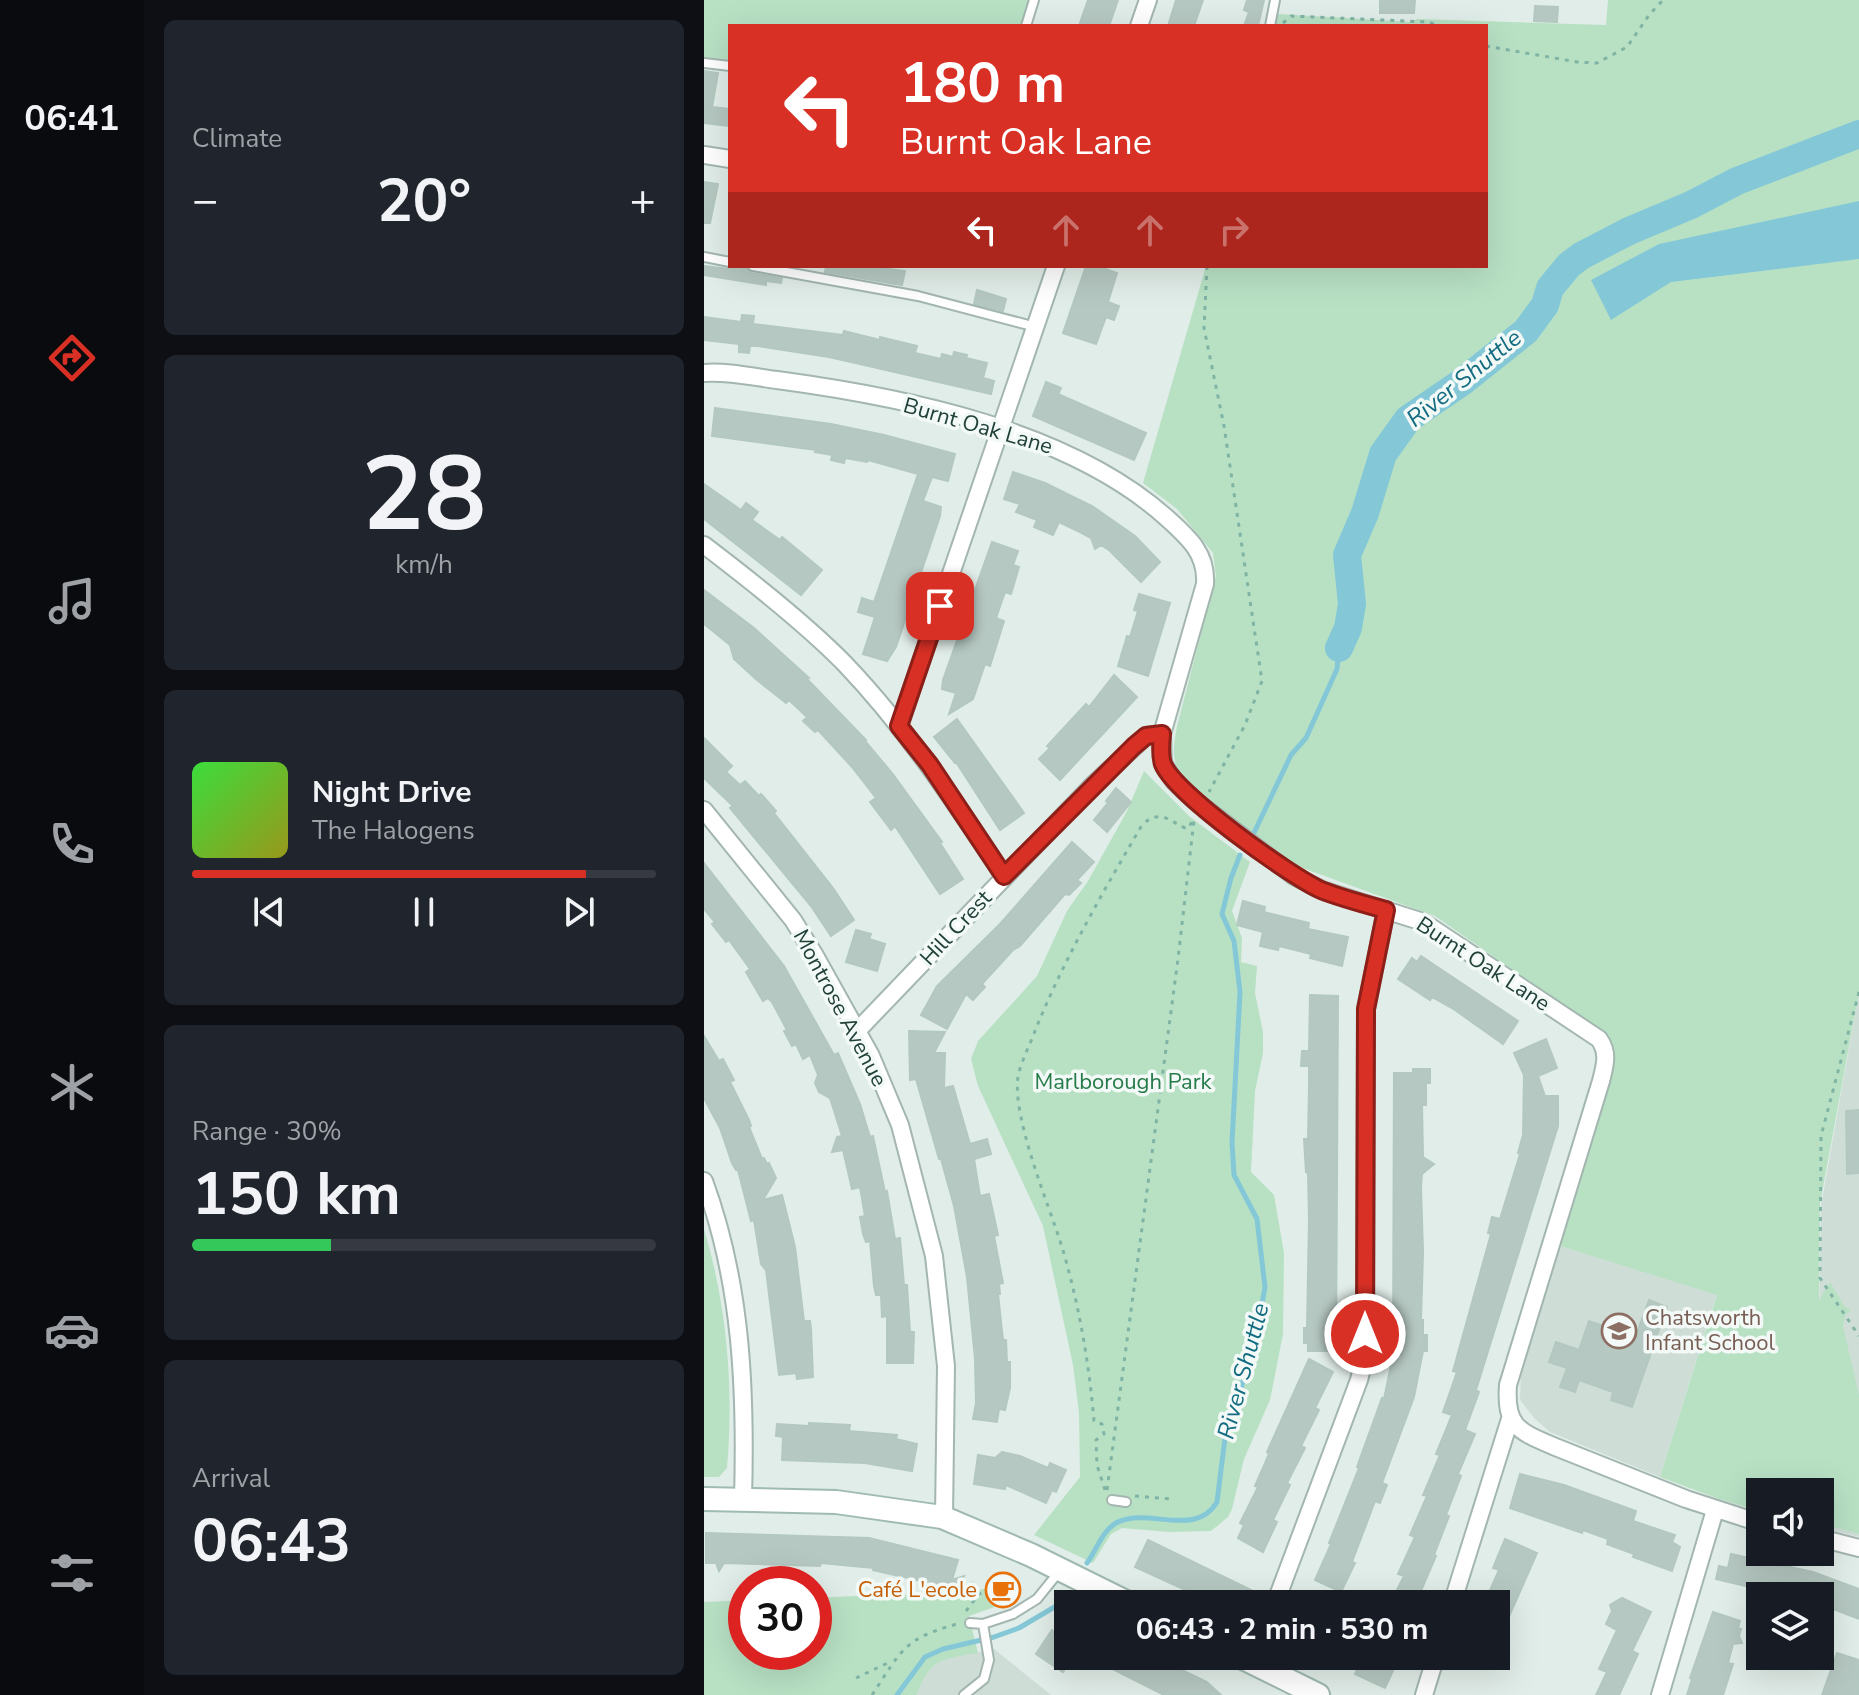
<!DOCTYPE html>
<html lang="en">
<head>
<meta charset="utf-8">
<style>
  :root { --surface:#171b24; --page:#20242c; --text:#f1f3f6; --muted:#9ea1a6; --line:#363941; --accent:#d93025 }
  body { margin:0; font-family:"Nunito Sans",sans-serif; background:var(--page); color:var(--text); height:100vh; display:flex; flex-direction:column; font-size:30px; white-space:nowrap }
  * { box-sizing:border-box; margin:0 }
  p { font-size:26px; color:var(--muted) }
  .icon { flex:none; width:44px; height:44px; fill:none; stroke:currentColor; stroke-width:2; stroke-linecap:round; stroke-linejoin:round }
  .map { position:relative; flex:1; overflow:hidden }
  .details { display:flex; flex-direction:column; gap:20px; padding:20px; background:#0d0f14; width:560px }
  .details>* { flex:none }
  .guide { position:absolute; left:24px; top:24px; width:760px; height:244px; border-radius:0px; box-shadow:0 8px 32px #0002; background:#d93025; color:#fff; overflow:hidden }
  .buttons { position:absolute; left:1042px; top:1478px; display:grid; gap:16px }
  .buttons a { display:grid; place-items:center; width:88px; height:88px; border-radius:0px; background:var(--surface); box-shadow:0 8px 32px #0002; font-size:40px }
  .speed { position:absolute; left:24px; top:1566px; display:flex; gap:16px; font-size:40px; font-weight:700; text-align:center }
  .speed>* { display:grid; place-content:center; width:104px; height:104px; border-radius:50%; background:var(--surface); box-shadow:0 8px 32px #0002; line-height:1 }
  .speed .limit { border:12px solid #d22; background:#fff; color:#111 }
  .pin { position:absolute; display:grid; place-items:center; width:68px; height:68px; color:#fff; margin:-34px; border-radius:16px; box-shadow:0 4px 12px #0006 }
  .me { position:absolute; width:88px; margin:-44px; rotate:0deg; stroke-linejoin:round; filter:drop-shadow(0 0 6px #0008) }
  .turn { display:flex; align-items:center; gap:28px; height:168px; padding:0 40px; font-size:36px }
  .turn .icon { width:104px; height:104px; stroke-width:2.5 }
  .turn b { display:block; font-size:56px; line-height:68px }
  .lanes { display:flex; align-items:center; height:76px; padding:0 40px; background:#0003; justify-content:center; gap:40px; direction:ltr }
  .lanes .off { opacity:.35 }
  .big { font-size:60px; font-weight:700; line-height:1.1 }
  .details .widget { flex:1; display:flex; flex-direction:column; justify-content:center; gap:12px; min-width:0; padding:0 28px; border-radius:12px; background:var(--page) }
  .details .dial { align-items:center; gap:0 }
  .dial b { font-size:104px; line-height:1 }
  .song { display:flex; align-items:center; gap:24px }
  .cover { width:96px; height:96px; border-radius:12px; background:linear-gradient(135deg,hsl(120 70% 55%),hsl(60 70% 35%)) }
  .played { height:8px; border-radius:4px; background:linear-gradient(90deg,var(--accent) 85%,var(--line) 85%) }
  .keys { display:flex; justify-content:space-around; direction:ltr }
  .heat { display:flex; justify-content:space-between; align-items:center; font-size:44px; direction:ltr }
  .charge { height:12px; border-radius:6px; background:linear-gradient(90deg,#34c759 30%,var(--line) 0) }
  .trip { position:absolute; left:350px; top:1590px; width:456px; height:80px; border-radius:0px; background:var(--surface); box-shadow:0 8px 32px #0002; font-weight:700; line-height:80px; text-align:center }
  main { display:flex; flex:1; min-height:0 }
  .tabs { display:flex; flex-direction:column; width:144px; justify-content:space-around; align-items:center; background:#090b0e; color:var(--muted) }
  .tabs .icon { width:56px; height:56px }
  .tabs .selected { color:var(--accent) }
  .tabs b { font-size:36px; color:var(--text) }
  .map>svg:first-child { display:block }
</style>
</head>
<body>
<main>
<nav class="tabs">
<b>06:41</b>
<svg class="icon selected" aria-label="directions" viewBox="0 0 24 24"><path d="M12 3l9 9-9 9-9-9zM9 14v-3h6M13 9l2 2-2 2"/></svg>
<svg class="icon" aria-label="music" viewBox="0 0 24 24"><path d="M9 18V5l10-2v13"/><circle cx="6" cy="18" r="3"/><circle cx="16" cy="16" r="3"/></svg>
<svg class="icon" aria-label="phone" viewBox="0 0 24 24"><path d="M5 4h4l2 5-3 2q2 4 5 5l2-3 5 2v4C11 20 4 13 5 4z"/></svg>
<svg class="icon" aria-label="climate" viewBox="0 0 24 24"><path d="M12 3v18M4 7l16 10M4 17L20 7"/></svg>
<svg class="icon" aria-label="car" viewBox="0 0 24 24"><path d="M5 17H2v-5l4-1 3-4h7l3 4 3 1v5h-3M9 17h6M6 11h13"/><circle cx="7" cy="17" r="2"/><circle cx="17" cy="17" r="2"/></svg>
<svg class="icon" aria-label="filters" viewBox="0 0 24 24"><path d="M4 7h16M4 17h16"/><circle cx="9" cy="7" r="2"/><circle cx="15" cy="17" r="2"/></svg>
</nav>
<section class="details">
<div class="widget"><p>Climate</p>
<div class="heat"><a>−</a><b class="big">20°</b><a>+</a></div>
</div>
<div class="widget dial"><b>28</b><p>km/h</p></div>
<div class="widget">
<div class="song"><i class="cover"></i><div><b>Night Drive</b><p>The Halogens</p></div></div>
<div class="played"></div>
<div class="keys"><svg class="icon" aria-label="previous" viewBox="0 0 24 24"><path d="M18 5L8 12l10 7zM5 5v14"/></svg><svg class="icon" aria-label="pause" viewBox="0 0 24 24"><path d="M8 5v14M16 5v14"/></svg><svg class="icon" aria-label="next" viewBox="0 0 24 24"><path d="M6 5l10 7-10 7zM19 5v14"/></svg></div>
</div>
<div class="widget"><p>Range · 30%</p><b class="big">150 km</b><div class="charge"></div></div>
<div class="widget"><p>Arrival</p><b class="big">06:43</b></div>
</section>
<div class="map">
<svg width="1155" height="1695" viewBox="0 0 1155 1695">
  <rect width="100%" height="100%" fill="#e1ede8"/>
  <path fill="#cfddd7" d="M1155,992V1537L1116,1527V1492H1112L1117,1206Z
    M853,1245L1013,1294L956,1477L846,1432L831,1419L816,1400L817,1368Z
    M290,1649L347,1695H213L220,1673L239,1659Z"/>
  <path fill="#b8e1c4" d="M0,0H326L317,26H26V61L0,58Z
    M904,0H1155V992L1116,1204L1115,1300L1126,1282L1141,1307L1147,1310L1141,1316L1139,1326L1155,1395V1534L1116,1523V1492H1056V1511L1015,1499L956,1477L1013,1295L853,1245L902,1035L731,916L593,866L492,791C468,768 467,758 473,726L512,576L509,553L473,509L439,483L502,266H782V26H571L574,14L708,22L713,19L902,25Z
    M440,771L485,816L546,862L528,911L538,938L537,962L553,966L551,993L559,1032V1053L551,1091L547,1172L570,1195L580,1253L579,1334L566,1400L540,1459L528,1509L524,1517L507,1531L466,1532L418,1528L407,1534L389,1563L330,1535L376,1477L375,1413L369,1365L339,1226L274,1086L267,1059L274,1041L333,976L363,911L384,881L423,811Z
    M0,1229C23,1306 30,1387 23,1468L15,1477H0Z
    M269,1581L272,1591L283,1588L308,1601L265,1616L274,1653C239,1659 225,1658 213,1695H0V1602L42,1600V1652H110V1598L193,1594L240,1599Z"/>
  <path fill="#84c8d8" d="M1155,201V259L967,282L907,320L887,280L955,244Z"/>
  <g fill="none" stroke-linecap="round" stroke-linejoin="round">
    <path stroke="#84c8d8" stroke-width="5" d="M548,837L587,755L602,738L633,669L635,648
      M383,1563C392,1551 398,1531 412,1523C443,1506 491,1539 513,1502L521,1438L551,1344L561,1287L553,1219L530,1175L528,1143L536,992L530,941L518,914L527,878L536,855
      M193,1695L221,1657L239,1649L290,1637L315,1628L359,1602L361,1597"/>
    <path stroke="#84c8d8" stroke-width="28" d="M635,648L644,628L648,604L643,555L661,513L679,454L704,419L758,382L822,331L841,305L846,288L865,265L877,256L925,231L987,205L1033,181L1155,134"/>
  </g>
  <path fill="#b6c8c2" stroke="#b3c8c0" stroke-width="2" d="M384,0H414L405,26H375Z
    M472,0H499L490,26H464Z
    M543,0H560L554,26H540L545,12L540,10Z
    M676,0H711L710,13H676Z
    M831,6L854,7L853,22L830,21Z
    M0,71L14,73L8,107L26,109L24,126L0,123Z
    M0,182L14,184L6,223H0Z
    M0,266L25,269L42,266L47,273L78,278L77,283L62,281V285L0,275Z
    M122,266H163L201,271L198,285L121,272Z
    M382,266H394L413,273L404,302L415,306L410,320L402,317L392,344L359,333Z
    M273,290L302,299L299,311L270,304Z
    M38,315L50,316L49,324L139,335L140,331L176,340V337L213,346L211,353L237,359L238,354L249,357L250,352L263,355L262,358L283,363L279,378L290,381L287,394L125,357L54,346H46L45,353L35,352V344L0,340V317L37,322Z
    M342,382L357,388L354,394L442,433L430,460L329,416Z
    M11,408L127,424L180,435L251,454L244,481L228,477L219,501L237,507L236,516L192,647L183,661L159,654L171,617L154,612L158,598L170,602L214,474L164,460L163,462L141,458L140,463L127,460L128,455L111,452L112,450L8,436Z
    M309,472L341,483L388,506L431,536L456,562L437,582L405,550L397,545L391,549L387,538L376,532L355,522L349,535L330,527L333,520L312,512L316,504L300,499Z
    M0,484L37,510L42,503L54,512L48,520L76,540L78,537L118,570L97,595L0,519Z
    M288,542L314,551L309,565L315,567L307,594L301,592L292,618L300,621L286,666L281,664L269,699L245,714L252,693L238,689L239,680Z
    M0,590L50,628L105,678L103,679L162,740L161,741L188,773L238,842L236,843L259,879L236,894L191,826L187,830L166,802L172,798L148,767L114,730L111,732L99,721L103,717L85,700L82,703L53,680L30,659L26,645L0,624Z
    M435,594L466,603L444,676L414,666L423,636L426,637L434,611L430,610Z
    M410,675L433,697L356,780L335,759L346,748L343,746L382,704L385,707Z
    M253,719L320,813L296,830L252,762L251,763L230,737Z
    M0,738L28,766L22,772L36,785L41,781L55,796L57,794L72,811L70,813L129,888L150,920L127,936L107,906L26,808L29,806L0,778Z
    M412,788L427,802L403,832L390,820L404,803L402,801Z
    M368,842L390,862L373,880L377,883L365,895L361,894L316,946L309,950L278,984L281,987L269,1000L262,994L243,1029L217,1015L233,986L296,924Z
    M0,863L80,966L130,1055L134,1053L156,1104L166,1137L169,1136L181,1192L183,1191L191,1239L196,1238L200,1285H203L206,1332H210L209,1363H183V1316L178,1317L177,1295H172L170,1286L166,1241L162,1242L159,1234L156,1217L161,1216L156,1187L148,1189L139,1150L128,1152L133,1137L138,1136L126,1098L115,1092L111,1083L114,1075L106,1055L99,1059L92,1044L88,1046L80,1031L83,1030L68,1002L64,998L59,1001L42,972L46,969L25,940L22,942L8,924L11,922L0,909Z
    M539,901L561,907L560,912L605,923L604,929L644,937L638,966L606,958L607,954L575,946L574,950L556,946L559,932L533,925Z
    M152,930L167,934L165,939L181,944L173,971L142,962Z
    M717,956L814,1021L799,1044L751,1010L728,997L726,1000L694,979L708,958L713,962Z
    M606,995L634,996L632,1351H604V1343H600V1328H603L605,1220L604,1173L602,1172L600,1139H604L605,1086V1066H597L598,1051H605Z
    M205,1031L241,1032L230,1053H241L240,1088L249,1086L266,1144L283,1139L287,1154L270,1159L276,1196L285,1194L294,1235L290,1236L299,1283L295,1284L296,1294H294L299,1340H302L303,1362H306V1388L301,1410L295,1409L293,1422L269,1419L272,1403L271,1359L263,1277L250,1206L237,1159H235L212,1079L206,1080Z
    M0,1036L15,1061L19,1059L30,1080L26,1082L45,1120L47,1126L45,1127L58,1159L60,1158L63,1164L65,1163L72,1178L59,1200L78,1195L91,1247L100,1321H106L107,1328L109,1377L93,1379L92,1373L75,1375L62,1270L57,1264L50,1220L47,1221L34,1170H32L28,1163L16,1128L0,1098Z
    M842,1039L853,1068L834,1076L841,1096H854V1126L772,1390L775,1392L761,1430L771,1434L754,1474L757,1476L742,1515L745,1516L730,1555L732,1556L716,1593L737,1604H686L700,1576L694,1574L711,1537L706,1535L723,1496L719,1495L736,1455L732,1454L748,1415L739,1412L753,1372L749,1371L787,1234L784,1233L788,1217L796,1219L816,1154L814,1153L819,1135L820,1075L810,1053Z
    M709,1069H726V1083H722V1105H718L719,1157L730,1164L718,1174L717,1187L719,1253L717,1320H719V1335H723V1351H719L710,1397L678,1483L683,1485L676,1503L671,1501L648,1562L651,1563L637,1592L611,1580L627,1544L625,1543L655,1468L653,1467L678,1398L680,1399L689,1355L690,1073H709Z
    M1155,1110V1173L1143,1174L1142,1111Z
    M945,1300L963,1307L928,1407L907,1400L909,1392L875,1380L871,1392L856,1387L863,1368L845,1362L852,1342L875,1350L885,1321L908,1329L906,1338L928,1346Z
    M605,1359L629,1372L611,1408L615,1410L597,1446L601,1448L583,1483L586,1485L569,1520L573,1522L559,1552L534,1538L540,1525L536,1523L554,1487L551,1486L565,1454L563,1452Z
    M105,1423L146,1425L145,1431L193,1435L192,1439L213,1444L208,1471L161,1463L78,1460L79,1437L72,1436L73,1424L105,1426Z
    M298,1452L316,1456L344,1468L346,1463L362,1470L352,1492L348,1490L342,1503L302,1485L301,1489L270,1484L274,1455L291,1458Z
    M816,1474L860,1485L932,1511L929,1521L971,1535L968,1542L976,1547L968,1571L929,1557L930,1554L903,1544L904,1539L879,1530L878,1533L806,1508Z
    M2,1533L165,1538L254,1560L248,1580L260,1576L254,1595L242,1592L243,1587L169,1570L170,1568L117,1563L116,1566L20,1563L15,1571L12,1563H2Z
    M801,1539L833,1553L792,1646V1604H780L795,1570L789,1568Z
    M444,1540L547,1590L541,1604H512L431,1567Z
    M1027,1554L1109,1572L1155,1589V1619L1116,1604V1596H1083L1012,1579L1015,1566L1024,1568Z
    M918,1598L947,1612L928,1651L934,1654L915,1695H892L903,1672L895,1669L913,1630L902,1624L908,1611L906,1605Z
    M1009,1612L1036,1621L1034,1628L1037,1629L1035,1636L1038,1643L1029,1644L1024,1663L1029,1664L1019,1695H983L988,1679L986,1678Z
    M348,1630L364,1641V1656H369L359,1672L332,1654Z
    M1133,1653L1155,1660V1695H1118Z
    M383,1656H449L503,1682L517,1695H460Z
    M623,1656H687L686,1659L693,1662L681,1688L651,1674L653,1670Z"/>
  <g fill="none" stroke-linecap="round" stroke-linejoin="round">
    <g stroke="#a3b6b0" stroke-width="12">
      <path id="lane" d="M322,26L330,0
        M566,26L571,0
        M0,63L26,66
        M0,257L26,262
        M49,266L214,296L332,327
        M408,1500L422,1502
        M266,1623L279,1624
        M260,1695L280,1679L285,1660L279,1624L309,1614L333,1599L354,1573"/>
    </g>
    <g stroke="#a3b6b0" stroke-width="20">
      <path id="street" d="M435,26L444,0
        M0,155L26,159
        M0,373C24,371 49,377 73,380C200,397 366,430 464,519C485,538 503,554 501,584L458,734L459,763L470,781L490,800L590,876L618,890L719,922L895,1039C905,1053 901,1065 897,1081L804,1385C801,1426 814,1431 849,1446L982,1499L1056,1523
        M0,545C46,580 101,623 141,664C203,729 251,802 300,876
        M195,726L352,266
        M0,810L89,920L110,954L167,1056L196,1125L230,1256L242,1366L240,1517
        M154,1030L390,784L442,736L458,734
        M0,1181C38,1284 42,1391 39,1499
        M1116,1538L1155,1548
        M571,1604L655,1380L661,1356L662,1009L682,910
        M748,1604L806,1419
        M720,1695L732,1656
        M956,1695L1011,1510"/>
    </g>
    <g stroke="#9fbab1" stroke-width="26">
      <path id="secondary" d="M0,1499L132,1502L238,1517L327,1555L426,1604
        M535,1656L614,1695"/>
    </g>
    <path stroke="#7fb4a5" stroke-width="3" stroke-dasharray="4 6" stroke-linecap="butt" d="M579,23L587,16L724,22L735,26
      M782,46L873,62L893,63L923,47L945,15L959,0
      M503,266L500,328L520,426L558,681L541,725L505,792
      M1155,992L1117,1136L1116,1278L1155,1336
      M401,1490L393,1465L392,1440L400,1434L398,1424L390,1421C385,1363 375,1304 358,1247C345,1205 308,1118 314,1077C317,1061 326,1045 331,1031C360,959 399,892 438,825C456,808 465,821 483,829L490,819
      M403,1490L474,959L490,820
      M431,1496L467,1499
      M262,1611L275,1594L280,1592L297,1600
      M152,1678L188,1661
      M168,1695C198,1650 199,1639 253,1624"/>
    <use href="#lane" stroke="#fff" stroke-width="8"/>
    <use href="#street" stroke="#fff" stroke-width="16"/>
    <use href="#secondary" stroke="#fff" stroke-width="22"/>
  </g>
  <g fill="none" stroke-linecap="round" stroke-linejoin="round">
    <g stroke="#8d1f18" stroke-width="20">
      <path id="route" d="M236,606L195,726L226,765L300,876L430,746L442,736L458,734C457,744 456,755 459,764C471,794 586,876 617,890C637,898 660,904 682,910L662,1009L661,1334"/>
    </g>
    <use href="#route" stroke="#d93025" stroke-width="14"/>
  </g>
  <defs>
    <g id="school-ring" transform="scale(1.8)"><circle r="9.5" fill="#f2f9f6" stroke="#8d6e63" stroke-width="1.5"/><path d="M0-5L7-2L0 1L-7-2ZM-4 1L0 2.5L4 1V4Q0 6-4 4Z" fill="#8d6e63"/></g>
    <g id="cafe-ring" transform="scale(1.8)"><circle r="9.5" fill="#f2f9f6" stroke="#e8710a" stroke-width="1.5"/><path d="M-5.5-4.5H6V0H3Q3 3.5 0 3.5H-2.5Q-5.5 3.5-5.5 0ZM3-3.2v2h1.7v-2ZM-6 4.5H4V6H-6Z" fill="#e8710a"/></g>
  </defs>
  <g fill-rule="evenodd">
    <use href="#school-ring" x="915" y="1331"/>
    <use href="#cafe-ring" x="299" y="1590"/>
  </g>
  <g text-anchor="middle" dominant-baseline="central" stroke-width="7" stroke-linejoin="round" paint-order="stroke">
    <g font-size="22" fill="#204039" stroke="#f2f9f6">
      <text transform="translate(274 426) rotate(16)">Burnt Oak Lane</text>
      <text transform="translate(252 928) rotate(-47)">Hill Crest</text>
      <text transform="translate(779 964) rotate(33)">Burnt Oak Lane</text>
      <text transform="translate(136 1008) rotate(62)">Montrose Avenue</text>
    </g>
    <g font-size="22" fill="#267b4a" stroke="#f2f9f6">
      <text x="419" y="1082">Marlborough Park</text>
    </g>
    <g font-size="22" fill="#785e54" stroke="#f2f9f6" text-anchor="start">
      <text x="941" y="1318">Chatsworth<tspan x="941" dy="25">Infant School</tspan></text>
    </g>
    <g font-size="22" fill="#c56008" stroke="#f2f9f6" text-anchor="end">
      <text x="273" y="1590">Café L'ecole</text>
    </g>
    <g font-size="24" font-style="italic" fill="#146c82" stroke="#f2f9f6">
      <text transform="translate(760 378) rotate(-39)">River Shuttle</text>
      <text transform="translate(539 1371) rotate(-75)">River Shuttle</text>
    </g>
  </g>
</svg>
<div class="buttons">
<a><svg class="icon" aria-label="sound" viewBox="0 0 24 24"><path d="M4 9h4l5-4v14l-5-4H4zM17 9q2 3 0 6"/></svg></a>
<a><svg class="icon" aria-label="layers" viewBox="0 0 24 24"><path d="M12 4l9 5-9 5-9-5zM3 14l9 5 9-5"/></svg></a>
</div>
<div class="speed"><div class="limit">30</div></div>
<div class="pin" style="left:236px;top:606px;background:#d93025"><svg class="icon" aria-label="arrive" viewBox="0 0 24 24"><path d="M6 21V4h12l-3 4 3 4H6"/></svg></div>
<svg class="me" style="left:661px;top:1334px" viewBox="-20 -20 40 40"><circle r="17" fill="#d93025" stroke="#fff" stroke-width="3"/><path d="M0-11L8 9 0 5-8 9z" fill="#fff"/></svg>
<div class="trip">06:43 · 2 min · 530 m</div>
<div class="guide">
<div class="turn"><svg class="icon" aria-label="left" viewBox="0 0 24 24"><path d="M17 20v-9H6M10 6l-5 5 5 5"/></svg><div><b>180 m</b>Burnt Oak Lane</div></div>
<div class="lanes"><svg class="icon" aria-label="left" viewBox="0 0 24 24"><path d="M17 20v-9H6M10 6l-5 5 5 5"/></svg><svg class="icon off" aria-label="ahead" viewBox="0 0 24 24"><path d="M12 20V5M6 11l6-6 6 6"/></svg><svg class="icon off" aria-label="ahead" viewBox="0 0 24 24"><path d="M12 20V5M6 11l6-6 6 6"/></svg><svg class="icon off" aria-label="right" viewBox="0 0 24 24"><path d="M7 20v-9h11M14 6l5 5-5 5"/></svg></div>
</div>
</div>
</main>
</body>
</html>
